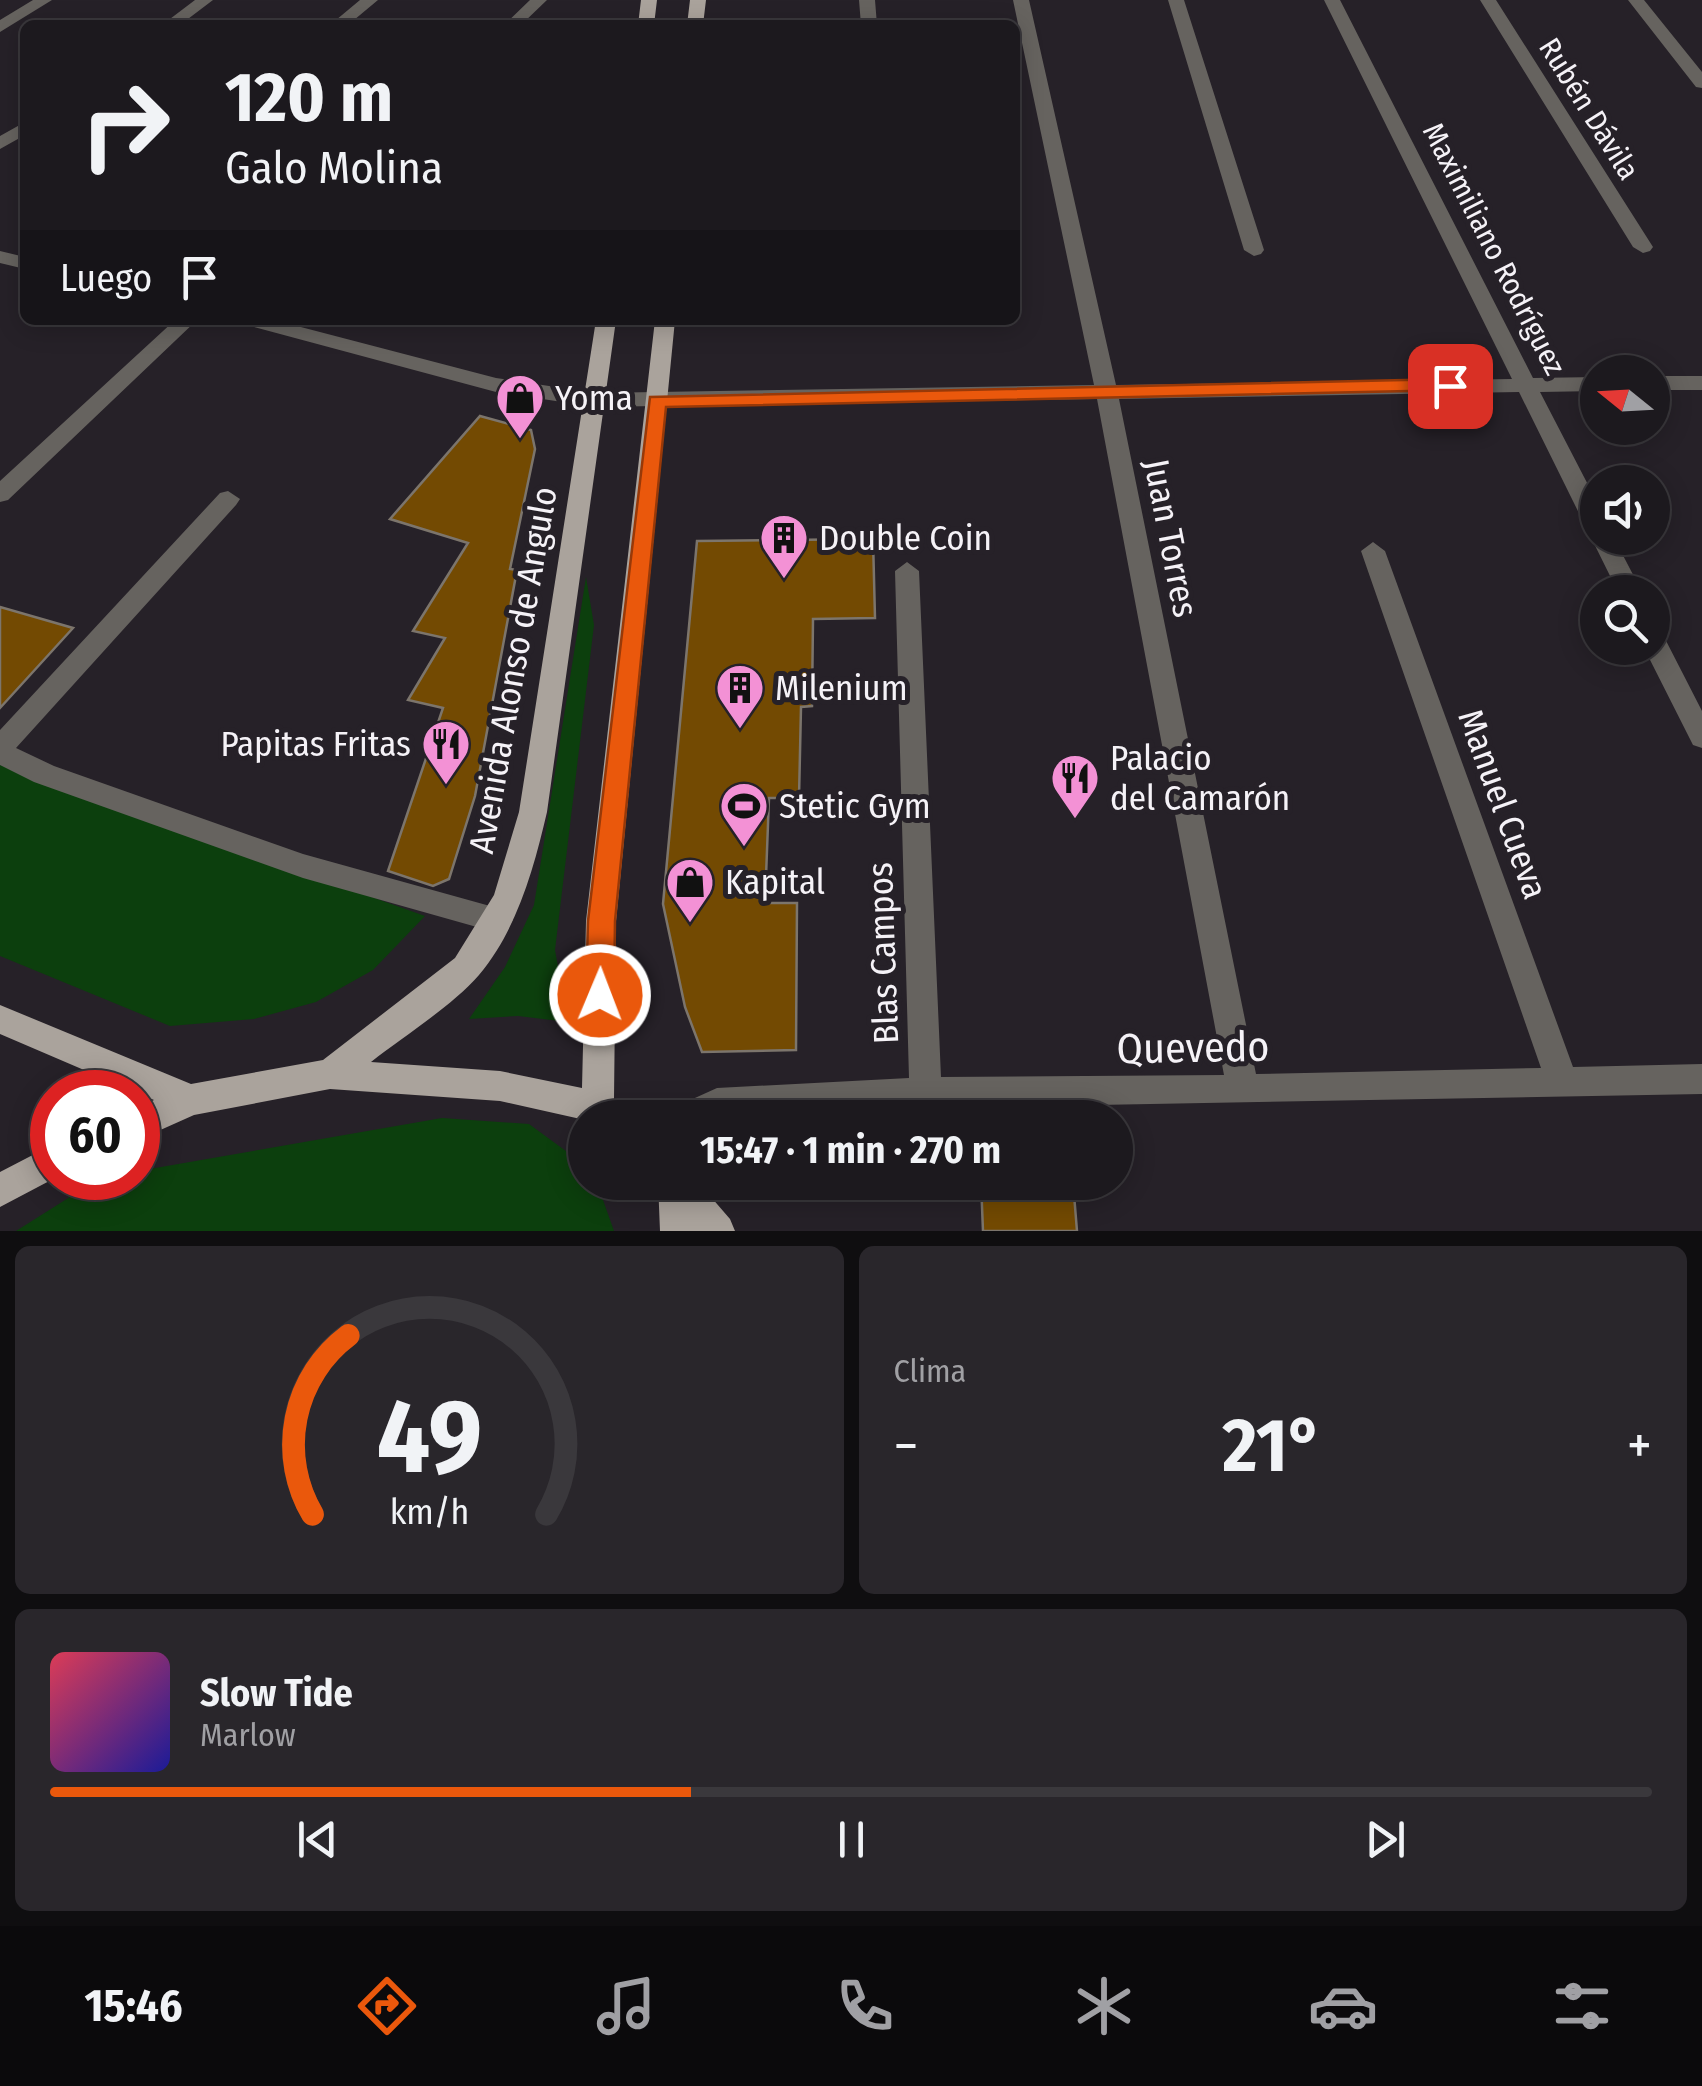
<!DOCTYPE html>
<html lang="es">
<head>
<meta charset="utf-8">
<style>
  :root { --surface:#1c191e; --page:#29262b; --text:#f1f3f6; --muted:#a0a0a4; --line:#3a383c; --accent:#ea580c }
  body { margin:0; font-family:"Fira Sans Condensed",sans-serif; background:var(--page); color:var(--text); height:100vh; display:flex; flex-direction:column; font-size:38px; white-space:nowrap }
  * { box-sizing:border-box; margin:0 }
  p { font-size:32px; color:var(--muted) }
  .icon { flex:none; width:55px; height:55px; fill:none; stroke:currentColor; stroke-width:2; stroke-linecap:round; stroke-linejoin:round }
  .map { position:relative; height:1231px; overflow:hidden }
  .drawer { display:flex; flex-direction:column; gap:15px; padding:15px; background:#0f0e10; flex:1 }
  .drawer>* { flex:none }
  .hud { position:absolute; left:20px; top:20px; width:1000px; height:305px; border-radius:15px; box-shadow:0 5px 25px #0003,0 0 0 2px var(--line); background:#1c191e; color:var(--text); overflow:hidden }
  .needle { width:65px; rotate:288deg }
  .tools { position:absolute; left:1580px; top:355px; display:grid; gap:20px }
  .tools a { display:grid; place-items:center; width:90px; height:90px; border-radius:50%; background:var(--surface); box-shadow:0 5px 25px #0003,0 0 0 2px var(--line); font-size:50px }
  .speed { position:absolute; left:30px; top:1070px; display:flex; gap:20px; font-size:50px; font-weight:700; text-align:center }
  .speed>* { display:grid; place-content:center; width:130px; height:130px; border-radius:50%; background:var(--surface); box-shadow:0 5px 25px #0003,0 0 0 2px var(--line); line-height:1 }
  .speed .limit { border:15px solid #d22; background:#fff; color:#111 }
  .pin { position:absolute; display:grid; place-items:center; width:85px; height:85px; color:#fff; margin:-42px; border-radius:20px; box-shadow:0 5px 15px #0006 }
  .me { position:absolute; width:110px; margin:-55px; rotate:1deg; stroke-linejoin:round; filter:drop-shadow(0 0 8px #0008) }
  .turn { display:flex; align-items:center; gap:35px; height:210px; padding:0 40px; font-size:45px }
  .turn .icon { width:130px; height:130px; stroke-width:2.5 }
  .turn b { display:block; font-size:70px; line-height:85px }
  .then { display:flex; align-items:center; height:95px; padding:0 40px; background:#0003; gap:20px; font-size:38px }
  .big { font-size:75px; font-weight:700; line-height:1.1 }
  .drawer .tile { flex:1; display:flex; flex-direction:column; justify-content:center; gap:15px; min-width:0; padding:0 35px; border-radius:15px; background:var(--page) }
  .drawer .dial { align-items:center; gap:0 }
  .dial svg { height:260px; overflow:visible; fill:none; stroke:var(--line); stroke-width:7; stroke-linecap:round; text-anchor:middle }
  .dial text { fill:var(--text); stroke:none }
  .song { display:flex; align-items:center; gap:30px }
  .cover { width:120px; height:120px; border-radius:15px; background:linear-gradient(135deg,hsl(350 70% 55%),hsl(240 70% 35%)) }
  .played { height:10px; border-radius:5px; background:linear-gradient(90deg,var(--accent) 40%,var(--line) 40%) }
  .keys { display:flex; justify-content:space-around; direction:ltr }
  .heat { display:flex; justify-content:space-between; align-items:center; font-size:55px; direction:ltr }
  .drawer .tiles { flex:1; display:grid; gap:15px; grid-template-columns:1fr 1fr }
  .tile:last-child { grid-column:span 2 }
  .trip { position:absolute; left:568px; top:1100px; width:565px; height:100px; border-radius:50px; background:var(--surface); box-shadow:0 5px 25px #0003,0 0 0 2px var(--line); font-weight:700; line-height:100px; text-align:center }
  .tab-bar { display:flex; height:160px; justify-content:space-around; align-items:center; background:#0b0a0c; color:var(--muted) }
  .tab-bar .icon { width:70px; height:70px }
  .tab-bar .on { color:var(--accent) }
  .tab-bar b { font-size:45px; color:var(--text) }
  .map>svg:first-child { display:block }
</style>
</head>
<body>
<div class="map">
<svg width="1702" height="1231" viewBox="0 0 1702 1231">
  <rect width="100%" height="100%" fill="#262128"/>
  <path fill="#0c3f0d" d="M586,577L594,625L555,950L568,1022L518,1016L469,1019L505,967L534,905Z
    M0,765L425,916L373,970L316,1002L254,1019L170,1026L0,956Z
    M442,1118L529,1124L585,1165V1182L597,1183L614,1231H16L100,1178H138V1171Z"/>
  <path fill="#734a02" stroke="#7c756c" stroke-width="2.5" d="M480,416L531,430L535,449L510,569L517,570L475,796L449,879L433,886L388,871L443,708L408,700L445,638L413,631L468,543L390,519Z
    M873,539L875,618L813,619L812,706L801,707L799,798H769L765,903H797L796,1050L702,1052L685,1007L663,904L697,541Z
    M0,607L73,628L0,708Z
    M981,1182H1073L1077,1231H983Z"/>
  <g fill="none" stroke-linecap="round" stroke-linejoin="round">
    <path fill="#66635f" fill-rule="evenodd" d="M33,0H52L0,32V20Z
      M195,0H213L180,25H162Z
      M360,0H378L348,25H330Z
      M530,0H547L521,25H504Z
      M859,0H875L877,25H861Z
      M1013,0H1029L1116,385L1512,379L1324,0H1340L1533,378L1598,377V391L1540,392L1598,504V538H1614L1642,592H1618L1519,392L1119,399L1256,1074L1541,1068L1361,551L1373,542L1385,551L1573,1067L1702,1064V1094L926,1108L757,1118H671L675,1107L717,1088L909,1078L895,571L907,562L919,571L941,1077L1224,1075L1097,399L595,407L496,392L243,324L240,320H274L496,378L595,393L1094,385Z
      M1168,0H1184L1264,250L1261,254L1254,256L1244,250Z
      M1480,0H1496L1653,247L1650,251L1643,253L1633,247Z
      M1628,0H1644L1702,72V88L1696,87Z
      M25,122V135L0,149V136Z
      M0,251L25,257V269L0,263Z
      M175,320H197L8,500L0,502V481Z
      M1652,376H1702V390H1652Z
      M228,491L240,499L236,505L16,748L54,766L303,854L508,911L513,920L508,929L498,933L303,878L34,782L0,765V730L220,493Z
      M1652,629L1661,631L1702,711V748L1693,745L1644,648H1652Z"/>
    <path fill="#aaa39c" fill-rule="evenodd" d="M641,0H657L654,25H638Z
      M690,0H706L703,25H687Z
      M596,320H616L547,812C534,868 517,930 479,975C452,1006 404,1036 371,1062L500,1071L582,1088L586,921L655,320H675L616,921L614,1099L625,1107L629,1118L585,1120L500,1101L330,1089L194,1115L138,1140V1108L154,1100L0,1034V1005L191,1084L323,1060L455,958L494,895L519,812Z
      M52,1145L55,1178L0,1207V1172Z
      M658,1182H698L730,1219L735,1231H660Z"/>
  </g>
  <path fill="#ea580c" stroke="#983908" stroke-width="2.5" d="M1450,379L1456,381V390L666,407L615,921L614,995L610,1004L600,1008L590,1004L586,995L588,921L650,397Z"/>
  <defs>
    <g id="shop-pin" transform="scale(2.5)"><path d="M0 17L-7.5 6A9.5 9.5 0 1 1 7.5 6Z" fill="#f391d5" stroke="#262128"/><path d="M-5-2.5h2.3a2.7 3.5 0 0 1 5.4 0H5L5.5 6h-11ZM-1.5-2.5h3a1.5 2.3 0 0 0-3 0Z" fill="#111"/></g>
    <g id="building-pin" transform="scale(2.5)"><path d="M0 17L-7.5 6A9.5 9.5 0 1 1 7.5 6Z" fill="#f391d5" stroke="#262128"/><path d="M-4-6H4V6H1V3H-1V6H-4ZM-2.5-4.3h1.7v1.8h-1.7ZM.8-4.3h1.7v1.8H.8ZM-2.5-1h1.7V.8h-1.7ZM.8-1h1.7V.8H.8Z" fill="#111"/></g>
    <g id="restaurant-pin" transform="scale(2.5)"><path d="M0 17L-7.5 6A9.5 9.5 0 1 1 7.5 6Z" fill="#f391d5" stroke="#262128"/><path d="M-5-6h1v4h1v-4h1v4h1v-4h1v5L-1.5 .5V6h-2V.5L-5-1ZM5-6V6H3V1.5H1.5Q1.5-4 5-6Z" fill="#111"/></g>
    <g id="stadium-pin" transform="scale(2.5)"><path d="M0 17L-7.5 6A9.5 9.5 0 1 1 7.5 6Z" fill="#f391d5" stroke="#262128"/><path d="M0-5a6.5 5 0 1 0 0 10a6.5 5 0 1 0 0-10ZM-3.5-1.8h7v3.6h-7Z" fill="#111"/></g>
  </defs>
  <g fill-rule="evenodd">
    <use href="#shop-pin" x="520" y="398"/>
    <use href="#building-pin" x="784" y="538"/>
    <use href="#building-pin" x="740" y="688"/>
    <use href="#restaurant-pin" x="446" y="744"/>
    <use href="#restaurant-pin" x="1075" y="778"/>
    <use href="#stadium-pin" x="744" y="806"/>
    <use href="#shop-pin" x="690" y="882"/>
  </g>
  <g text-anchor="middle" dominant-baseline="central" stroke-width="10" stroke-linejoin="round" paint-order="stroke">
    <g font-size="30" fill="#f5f2f7" stroke="#262128">
      <text transform="translate(1589 109) rotate(58)">Rubén Dávila</text>
      <text transform="translate(1494 249) rotate(63)">Maximiliano Rodríguez</text>
    </g>
    <g font-size="35" fill="#f5f2f7" stroke="#262128" text-anchor="start">
      <text x="555" y="398">Yoma</text>
      <text x="819" y="538">Double Coin</text>
      <text x="775" y="688">Milenium</text>
      <text x="411" y="744" text-anchor="end">Papitas Fritas</text>
      <text x="1110" y="758">Palacio<tspan x="1110" dy="40">del Camarón</tspan></text>
      <text x="779" y="806">Stetic Gym</text>
      <text x="725" y="882">Kapital</text>
    </g>
    <g font-size="35" fill="#f5f2f7" stroke="#262128">
      <text transform="translate(1171 538) rotate(79)">Juan Torres</text>
      <text transform="translate(513 670) rotate(-80)">Avenida Alonso de Angulo</text>
      <text transform="translate(1503 804) rotate(70)">Manuel Cueva</text>
      <text transform="translate(883 953) rotate(-92)">Blas Campos</text>
    </g>
    <g font-size="42" fill="#f5f2f7" stroke="#262128">
      <text transform="translate(1193 1048) rotate(-1)">Quevedo</text>
    </g>
  </g>
</svg>
<div class="tools">
<a><svg class="needle" viewBox="-14 -14 28 28"><path d="M0-13l5 13h-10z" fill="#e53935"/><path d="M0 13l5-13h-10z" fill="#a0a0a4"/></svg></a>
<a><svg class="icon" aria-label="sound" viewBox="0 0 24 24"><path d="M4 9h4l5-4v14l-5-4H4zM17 9q2 3 0 6"/></svg></a>
<a><svg class="icon" aria-label="search" viewBox="0 0 24 24"><circle cx="10" cy="10" r="6"/><path d="M15 15l6 6"/></svg></a>
</div>
<div class="speed"><div class="limit">60</div></div>
<div class="pin" style="left:1450px;top:386px;background:#d93025"><svg class="icon" aria-label="arrive" viewBox="0 0 24 24"><path d="M6 21V4h12l-3 4 3 4H6"/></svg></div>
<svg class="me" style="left:600px;top:995px" viewBox="-20 -20 40 40"><circle r="17" fill="#ea580c" stroke="#fff" stroke-width="3"/><path d="M0-11L8 9 0 5-8 9z" fill="#fff"/></svg>
<div class="trip">15:47 · 1 min · 270 m</div>
<div class="hud">
<div class="turn"><svg class="icon" aria-label="right" viewBox="0 0 24 24"><path d="M7 20v-9h11M14 6l5 5-5 5"/></svg><div><b>120 m</b>Galo Molina</div></div>
<div class="then">Luego<svg class="icon" aria-label="arrive" viewBox="0 0 24 24"><path d="M6 21V4h12l-3 4 3 4H6"/></svg></div>
</div>
</div>
<section class="drawer">
<div class="tiles">
<div class="tile dial"><svg viewBox="0 0 100 80">
<path d="M14 69A42 42 0 1 1 86 69"/>
<path d="M14 69A42 42 0 0 1 25 14" stroke="#ea580c"/>
<text x="50" y="56" font-size="32" font-weight="700">49</text>
<text x="50" y="72" font-size="11">km/h</text>
</svg></div>
<div class="tile"><p>Clima</p>
<div class="heat"><a>−</a><b class="big">21°</b><a>+</a></div>
</div>
<div class="tile">
<div class="song"><i class="cover"></i><div><b>Slow Tide</b><p>Marlow</p></div></div>
<div class="played"></div>
<div class="keys"><svg class="icon" aria-label="previous" viewBox="0 0 24 24"><path d="M18 5L8 12l10 7zM5 5v14"/></svg><svg class="icon" aria-label="pause" viewBox="0 0 24 24"><path d="M8 5v14M16 5v14"/></svg><svg class="icon" aria-label="next" viewBox="0 0 24 24"><path d="M6 5l10 7-10 7zM19 5v14"/></svg></div>
</div>
</div>
</section>
<nav class="tab-bar">
<b>15:46</b>
<svg class="icon on" aria-label="directions" viewBox="0 0 24 24"><path d="M12 3l9 9-9 9-9-9zM9 14v-3h6M13 9l2 2-2 2"/></svg>
<svg class="icon" aria-label="music" viewBox="0 0 24 24"><path d="M9 18V5l10-2v13"/><circle cx="6" cy="18" r="3"/><circle cx="16" cy="16" r="3"/></svg>
<svg class="icon" aria-label="phone" viewBox="0 0 24 24"><path d="M5 4h4l2 5-3 2q2 4 5 5l2-3 5 2v4C11 20 4 13 5 4z"/></svg>
<svg class="icon" aria-label="climate" viewBox="0 0 24 24"><path d="M12 3v18M4 7l16 10M4 17L20 7"/></svg>
<svg class="icon" aria-label="car" viewBox="0 0 24 24"><path d="M5 17H2v-5l4-1 3-4h7l3 4 3 1v5h-3M9 17h6M6 11h13"/><circle cx="7" cy="17" r="2"/><circle cx="17" cy="17" r="2"/></svg>
<svg class="icon" aria-label="filters" viewBox="0 0 24 24"><path d="M4 7h16M4 17h16"/><circle cx="9" cy="7" r="2"/><circle cx="15" cy="17" r="2"/></svg>
</nav>
</body>
</html>
